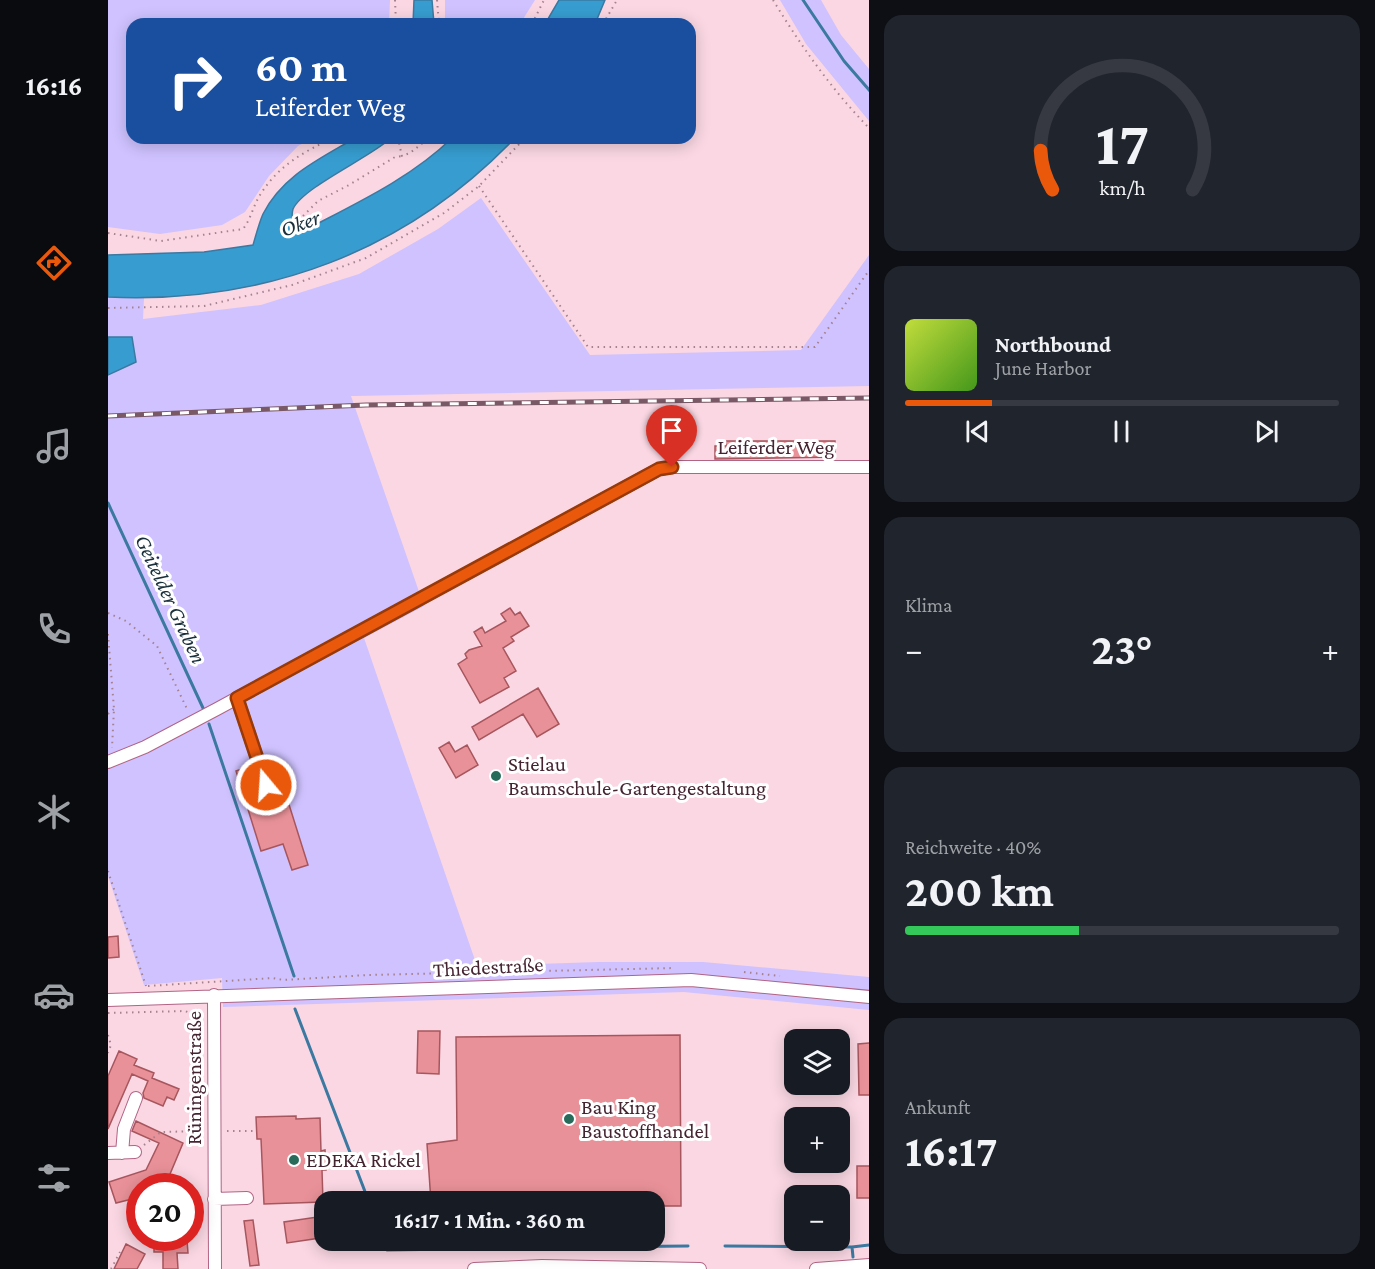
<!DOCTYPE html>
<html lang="de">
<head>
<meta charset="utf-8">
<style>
  :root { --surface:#171b24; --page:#20242c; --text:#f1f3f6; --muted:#9ea1a6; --line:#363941; --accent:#ea580c }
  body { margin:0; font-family:"Crimson Pro",serif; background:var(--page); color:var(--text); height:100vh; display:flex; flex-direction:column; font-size:22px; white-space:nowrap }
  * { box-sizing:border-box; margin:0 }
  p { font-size:20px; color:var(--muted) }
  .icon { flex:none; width:33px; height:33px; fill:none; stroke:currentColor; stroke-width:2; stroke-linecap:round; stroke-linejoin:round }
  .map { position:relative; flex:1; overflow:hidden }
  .drawer { display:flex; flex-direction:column; gap:15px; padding:15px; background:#0d0f14; width:506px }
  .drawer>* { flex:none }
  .banner { position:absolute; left:18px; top:18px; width:570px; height:126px; border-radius:18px; box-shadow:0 3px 15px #0003; background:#1a4fa0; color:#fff; overflow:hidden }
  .buttons { position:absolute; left:676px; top:1029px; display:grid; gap:12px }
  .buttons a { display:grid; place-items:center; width:66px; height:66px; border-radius:12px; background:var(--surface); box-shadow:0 3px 15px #0003; font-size:30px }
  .speed { position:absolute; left:18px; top:1173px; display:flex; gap:12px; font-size:30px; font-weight:700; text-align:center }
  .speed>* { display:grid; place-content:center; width:78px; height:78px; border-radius:50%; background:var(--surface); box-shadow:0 3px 15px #0003; line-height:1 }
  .speed .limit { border:9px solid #d22; background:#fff; color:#111 }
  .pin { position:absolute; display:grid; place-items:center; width:51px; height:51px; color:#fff; margin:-62px -26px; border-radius:50% 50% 50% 0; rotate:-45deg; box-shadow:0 0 6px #0007 }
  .pin .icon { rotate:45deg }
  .me { position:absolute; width:66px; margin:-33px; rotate:342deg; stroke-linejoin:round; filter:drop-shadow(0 0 4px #0008) }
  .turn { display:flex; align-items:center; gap:21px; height:126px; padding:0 30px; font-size:27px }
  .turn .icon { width:78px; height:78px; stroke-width:2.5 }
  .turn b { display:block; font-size:42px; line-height:51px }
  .big { font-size:45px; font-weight:700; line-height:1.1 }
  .drawer .widget { flex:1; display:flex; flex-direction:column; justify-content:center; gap:9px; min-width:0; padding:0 21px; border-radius:18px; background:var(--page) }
  .drawer .dial { align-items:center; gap:0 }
  .dial svg { height:156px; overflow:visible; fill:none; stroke:var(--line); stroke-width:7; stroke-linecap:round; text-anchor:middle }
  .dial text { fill:var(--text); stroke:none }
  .song { display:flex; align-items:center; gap:18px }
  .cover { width:72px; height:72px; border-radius:9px; background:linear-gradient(135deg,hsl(70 70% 55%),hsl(100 70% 35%)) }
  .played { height:6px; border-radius:3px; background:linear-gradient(90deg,var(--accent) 20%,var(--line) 20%) }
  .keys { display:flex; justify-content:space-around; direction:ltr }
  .heat { display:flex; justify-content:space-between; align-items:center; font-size:33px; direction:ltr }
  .charge { height:9px; border-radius:4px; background:linear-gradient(90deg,#34c759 40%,var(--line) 0) }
  .trip { position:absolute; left:206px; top:1191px; width:351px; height:60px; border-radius:18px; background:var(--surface); box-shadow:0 3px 15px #0003; font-weight:700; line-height:60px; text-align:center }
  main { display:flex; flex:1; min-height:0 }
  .dock { display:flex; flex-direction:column; width:108px; justify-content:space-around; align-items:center; background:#090b0e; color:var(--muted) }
  .dock .icon { width:42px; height:42px }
  .dock .active { color:var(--accent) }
  .dock b { font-size:27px; color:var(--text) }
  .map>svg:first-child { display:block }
</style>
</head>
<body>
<main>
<nav class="dock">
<b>16:16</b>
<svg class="icon active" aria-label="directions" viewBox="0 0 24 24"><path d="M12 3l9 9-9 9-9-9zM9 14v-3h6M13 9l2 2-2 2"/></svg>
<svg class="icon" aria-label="music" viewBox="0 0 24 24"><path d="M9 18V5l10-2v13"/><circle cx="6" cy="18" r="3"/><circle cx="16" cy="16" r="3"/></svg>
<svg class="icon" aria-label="phone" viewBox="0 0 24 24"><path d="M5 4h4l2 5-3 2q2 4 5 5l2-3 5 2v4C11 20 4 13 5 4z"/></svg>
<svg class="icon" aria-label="climate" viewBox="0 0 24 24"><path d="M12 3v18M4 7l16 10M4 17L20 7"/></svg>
<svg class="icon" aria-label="car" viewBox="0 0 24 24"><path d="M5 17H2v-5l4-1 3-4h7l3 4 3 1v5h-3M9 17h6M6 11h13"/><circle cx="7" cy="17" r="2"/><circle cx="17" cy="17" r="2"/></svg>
<svg class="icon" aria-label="filters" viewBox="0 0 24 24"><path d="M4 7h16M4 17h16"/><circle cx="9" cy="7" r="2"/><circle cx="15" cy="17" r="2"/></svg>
</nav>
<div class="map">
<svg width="762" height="1269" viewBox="0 0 762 1269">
  <rect width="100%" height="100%" fill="#fad7e3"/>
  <path fill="#cfc2ff" d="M0,0H282L281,24H24V138H205L190,146L161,176L137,212L114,225L52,234L0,227Z
    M337,0H427L412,24H337Z
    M672,0H713L733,35L761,69V121L698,44Z
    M373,198L482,355L693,350L761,255V386L243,396L316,606L256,638L369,966L490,962H595L761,977V1010L576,992L115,1007L114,978L36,985L0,876V297L36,298L35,319L153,305L251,274L330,229Z"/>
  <path fill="#379dd0" stroke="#3b79a1" stroke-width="1.5" d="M306,0H324L326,24H305Z
    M451,0H497L487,24H437Z
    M247,138H283C263,157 195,187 185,209C183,216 185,221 187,227L194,230L201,228C251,202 304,177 344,138H407C298,252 157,304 0,297V255L96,252L145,245C148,235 151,223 155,214C175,175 212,159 247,138Z
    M0,337H24L28,362L0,375Z"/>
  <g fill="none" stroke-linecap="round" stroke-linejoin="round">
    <path stroke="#3b79a1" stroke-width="3" d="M695,0L736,61L762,91
      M0,503L95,708
      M101,724L186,976
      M187,1009L261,1202
      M276,1240L279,1250L346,1249
      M617,1246L744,1247L762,1245
      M744,1247L745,1257
      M363,1248L580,1246"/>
  </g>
  <path fill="#e99198" stroke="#a7565e" stroke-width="1.5" d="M618,441H727V457L607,459V446H618Z
    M402,608L407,615L412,612L421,626L403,637L406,641L395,648L408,671L396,678L401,687L372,703L350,664L359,658L357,654L361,650L374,646L366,632L374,627L377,633L398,621L393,614Z
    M430,688L451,724L429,737L415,714L371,740L364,727Z
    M341,742L347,752L359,745L370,765L348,778L331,748Z
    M140,767L152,803L178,795L200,865L184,870L175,844L153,851L128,771Z
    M10,936L11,957L0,958V937Z
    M310,1031H332L331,1074L309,1073Z
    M572,1035L573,1206H546V1202H323L319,1144L349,1140L348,1037Z
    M762,1043V1095H751L750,1044Z
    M11,1051L29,1059L26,1065L46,1073L44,1078L71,1089L66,1100L59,1097L55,1106L36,1098L35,1093L40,1081L24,1074L0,1129V1076Z
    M188,1116V1119L212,1118L213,1151L217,1150L218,1170H214L215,1202L156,1204L153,1139H149L148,1117Z
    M28,1121L75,1143L57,1186H32V1197L8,1203L1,1182L38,1170L51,1143L24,1131Z
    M749,1166H762V1198H749Z
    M216,1216V1225H211L212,1238L179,1243L176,1222Z
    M145,1220L151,1265L142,1266L136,1221Z
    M46,1240H79L80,1253H69L70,1269H55V1252H46Z
    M18,1244L37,1254L29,1269H6Z"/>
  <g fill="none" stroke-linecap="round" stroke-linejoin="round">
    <g stroke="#b16483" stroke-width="14">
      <path id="minor" d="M129,698L158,785
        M0,762L37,747L109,709L551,469L564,467H762
        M106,995L107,1269
        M0,1000L583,980L762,997
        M0,1153L27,1152
        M14,1153L16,1129L28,1098
        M106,1199L139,1198
        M366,1269L434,1266L592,1269
        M708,1269L762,1265"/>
    </g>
    <path stroke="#a4828f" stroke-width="2" stroke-dasharray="1.5 4.5" stroke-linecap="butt" d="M287,0L288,24
      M329,0L331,24
      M665,0C693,46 724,90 762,129
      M424,24L436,0
      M495,24L509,0
      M294,138L291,143L294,156L302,153L321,138
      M371,186L480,347H707L762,269
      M195,216L210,201L241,185L287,157L294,156
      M0,233L53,241L135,229C143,219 145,206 152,195C170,166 195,152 225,138
      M0,308L96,306L184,285L258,258L336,213L371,186L417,138
      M0,613L18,621L49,646L80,711
      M0,634L6,709L4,748
      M0,714L6,709
      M0,871L38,986
      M636,972L672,976
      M40,986L165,978L175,980L260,975L567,968
      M0,1013L77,1011L90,1016L94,1087
      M0,1035L3,1045L0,1053
      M119,1131H149
      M36,1145L53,1132L95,1131
      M3,1269L12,1252"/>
    <use href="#minor" stroke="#fff" stroke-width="12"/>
    <g stroke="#7a5966" stroke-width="5">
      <path id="rail" d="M0,416L258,405L762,398"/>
    </g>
    <use href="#rail" stroke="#fff" stroke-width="3" stroke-dasharray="9" stroke-linecap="butt"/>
  </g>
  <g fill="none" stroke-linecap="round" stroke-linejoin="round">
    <g stroke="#983908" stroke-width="15">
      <path id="route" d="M158,785L129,698L551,469L564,467"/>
    </g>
    <use href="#route" stroke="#ea580c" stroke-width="10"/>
  </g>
  <g fill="#296b5b" stroke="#fff" stroke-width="2">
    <circle cx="388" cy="776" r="6"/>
    <circle cx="461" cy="1119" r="6"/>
    <circle cx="186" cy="1160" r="6"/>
  </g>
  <g text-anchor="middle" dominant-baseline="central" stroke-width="6" stroke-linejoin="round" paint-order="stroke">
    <g font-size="21" fill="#452432" stroke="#fff">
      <text x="668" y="447">Leiferder Weg</text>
      <text transform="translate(380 967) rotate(-3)">Thiedestraße</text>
      <text transform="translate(86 1078) rotate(-90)">Rüningenstraße</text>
    </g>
    <g font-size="21" fill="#452432" stroke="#fff" text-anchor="start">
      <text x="400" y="764">Stielau<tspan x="400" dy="24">Baumschule-Gartengestaltung</tspan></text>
      <text x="473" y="1107">Bau King<tspan x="473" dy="24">Baustoffhandel</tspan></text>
      <text x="198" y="1160">EDEKA Rickel</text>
    </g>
    <g font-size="22" font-style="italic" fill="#192f3b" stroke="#fff">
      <text transform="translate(192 223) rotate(-20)">Oker</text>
      <text transform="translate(63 599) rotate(65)">Geitelder Graben</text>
    </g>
  </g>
</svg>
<div class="buttons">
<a><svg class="icon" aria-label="layers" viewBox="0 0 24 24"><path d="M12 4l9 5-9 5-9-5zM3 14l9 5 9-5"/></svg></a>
<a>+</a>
<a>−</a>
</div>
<div class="speed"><div class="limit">20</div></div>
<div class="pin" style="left:564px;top:467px;background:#d93025"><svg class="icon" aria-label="arrive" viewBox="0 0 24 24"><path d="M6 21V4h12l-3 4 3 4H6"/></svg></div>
<svg class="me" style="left:158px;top:785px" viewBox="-20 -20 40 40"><circle r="17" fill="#ea580c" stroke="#fff" stroke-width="3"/><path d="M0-11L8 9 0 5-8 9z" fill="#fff"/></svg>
<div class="trip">16:17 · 1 Min. · 360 m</div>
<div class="banner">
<div class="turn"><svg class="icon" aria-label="right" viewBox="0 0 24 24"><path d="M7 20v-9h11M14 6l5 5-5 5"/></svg><div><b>60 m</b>Leiferder Weg</div></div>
</div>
</div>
<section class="drawer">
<div class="widget dial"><svg viewBox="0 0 100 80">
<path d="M14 69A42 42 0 1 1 86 69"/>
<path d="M14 69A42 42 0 0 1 8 49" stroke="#ea580c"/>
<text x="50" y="56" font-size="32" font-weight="700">17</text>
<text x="50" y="72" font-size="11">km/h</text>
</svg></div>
<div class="widget">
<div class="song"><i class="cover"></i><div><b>Northbound</b><p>June Harbor</p></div></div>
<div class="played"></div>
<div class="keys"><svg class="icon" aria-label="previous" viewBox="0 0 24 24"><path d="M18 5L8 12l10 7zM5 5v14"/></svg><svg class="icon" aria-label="pause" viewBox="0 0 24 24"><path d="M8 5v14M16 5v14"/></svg><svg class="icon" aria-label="next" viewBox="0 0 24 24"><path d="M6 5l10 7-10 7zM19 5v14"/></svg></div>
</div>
<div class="widget"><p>Klima</p>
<div class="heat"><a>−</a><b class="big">23°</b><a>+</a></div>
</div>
<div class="widget"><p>Reichweite · 40%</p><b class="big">200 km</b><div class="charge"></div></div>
<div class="widget"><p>Ankunft</p><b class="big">16:17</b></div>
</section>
</main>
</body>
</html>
